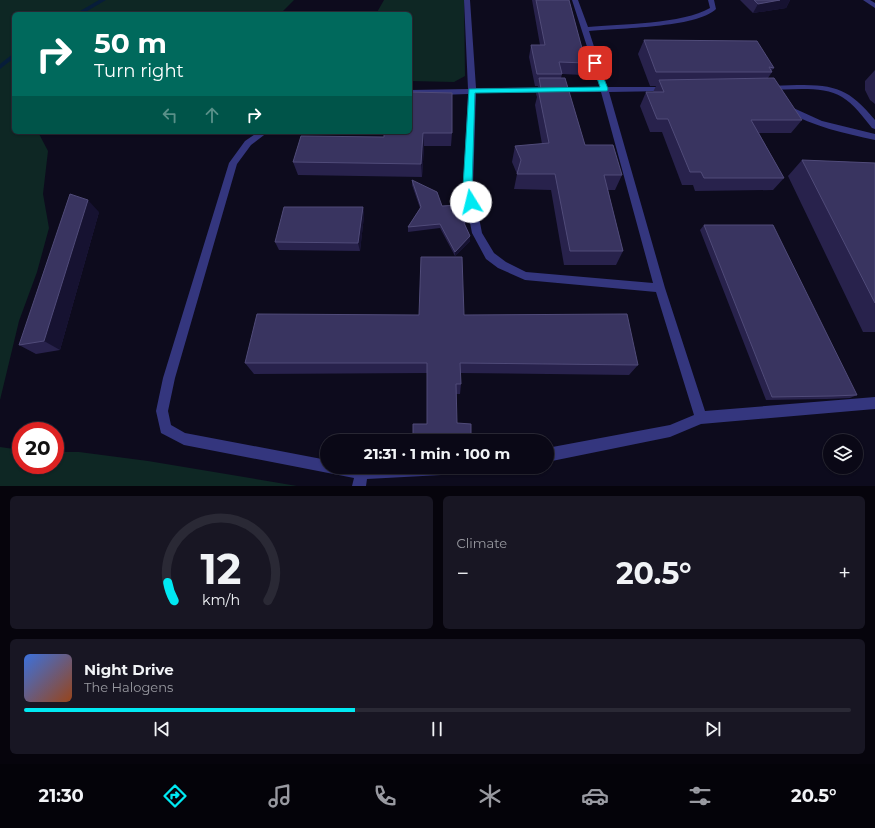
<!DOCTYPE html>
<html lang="en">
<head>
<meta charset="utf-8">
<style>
  :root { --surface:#0a0816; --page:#181623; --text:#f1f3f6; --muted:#999aa1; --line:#2a2935; --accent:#00e9f2 }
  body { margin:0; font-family:Montserrat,sans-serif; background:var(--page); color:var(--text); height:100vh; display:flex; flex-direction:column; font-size:15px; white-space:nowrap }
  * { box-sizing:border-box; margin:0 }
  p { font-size:13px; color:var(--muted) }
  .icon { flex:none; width:22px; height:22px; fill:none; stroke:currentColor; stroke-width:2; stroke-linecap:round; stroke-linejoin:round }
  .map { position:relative; height:486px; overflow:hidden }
  .side { display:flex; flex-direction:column; gap:10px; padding:10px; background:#06040c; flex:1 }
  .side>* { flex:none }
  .top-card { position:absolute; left:12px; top:12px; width:400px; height:122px; border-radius:6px; box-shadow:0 1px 3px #0004,0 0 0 1px var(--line); background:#00695c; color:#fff; overflow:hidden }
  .tools { position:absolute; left:823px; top:434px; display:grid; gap:8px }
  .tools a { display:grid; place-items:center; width:40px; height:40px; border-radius:50%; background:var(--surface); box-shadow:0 1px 3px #0004,0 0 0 1px var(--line); font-size:20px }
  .speed { position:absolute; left:12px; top:422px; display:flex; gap:8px; font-size:20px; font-weight:700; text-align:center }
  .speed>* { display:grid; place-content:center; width:52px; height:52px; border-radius:50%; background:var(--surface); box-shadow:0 1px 3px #0004,0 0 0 1px var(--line); line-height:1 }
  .speed .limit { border:6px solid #d22; background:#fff; color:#111 }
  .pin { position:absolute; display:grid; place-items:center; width:34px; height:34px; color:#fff; margin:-17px; border-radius:8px; box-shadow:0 2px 6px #0006 }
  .me { position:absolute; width:44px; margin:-22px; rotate:351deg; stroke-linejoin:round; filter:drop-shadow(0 0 3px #0008) }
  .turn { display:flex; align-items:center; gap:14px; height:84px; padding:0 16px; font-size:18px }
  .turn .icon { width:52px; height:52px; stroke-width:2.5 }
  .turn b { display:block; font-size:28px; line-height:34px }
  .lanes { display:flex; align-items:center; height:38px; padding:0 16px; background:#0003; justify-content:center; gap:20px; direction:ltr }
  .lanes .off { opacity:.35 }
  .big { font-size:30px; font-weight:700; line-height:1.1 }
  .side .card { flex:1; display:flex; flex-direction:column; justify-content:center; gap:6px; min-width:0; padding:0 14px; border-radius:6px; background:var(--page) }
  .side .dial { align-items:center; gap:0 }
  .dial svg { height:104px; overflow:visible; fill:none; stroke:var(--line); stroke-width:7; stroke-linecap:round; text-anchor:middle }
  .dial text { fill:var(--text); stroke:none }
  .song { display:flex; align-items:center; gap:12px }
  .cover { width:48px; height:48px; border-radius:6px; background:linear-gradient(135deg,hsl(220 70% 55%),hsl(20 70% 35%)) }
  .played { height:4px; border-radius:2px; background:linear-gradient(90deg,var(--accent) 40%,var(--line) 40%) }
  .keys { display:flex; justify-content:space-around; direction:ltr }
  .heat { display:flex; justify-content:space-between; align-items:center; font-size:22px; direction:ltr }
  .side .tiles { flex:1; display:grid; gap:10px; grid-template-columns:1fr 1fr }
  .card:last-child { grid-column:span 2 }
  .trip { position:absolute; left:320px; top:434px; width:234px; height:40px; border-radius:20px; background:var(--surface); box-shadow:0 1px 3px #0004,0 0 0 1px var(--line); font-weight:700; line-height:40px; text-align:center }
  .tab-bar { display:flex; height:64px; justify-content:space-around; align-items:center; background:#040309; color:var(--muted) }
  .tab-bar .icon { width:28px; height:28px }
  .tab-bar .on { color:var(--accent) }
  .tab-bar b { font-size:18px; color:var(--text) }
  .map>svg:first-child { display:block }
</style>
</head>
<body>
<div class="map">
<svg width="875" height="486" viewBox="0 0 875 486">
  <rect width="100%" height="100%" fill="#0d0b1d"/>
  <path fill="#0e2724" d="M0,0H294L280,14H14V132H38L48,151L43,194L49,228L37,272L19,321L0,400Z
    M384,0H464L465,76L454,82L410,81V14H376Z
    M0,447L21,450V465H55V452H79L148,461L297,486H0Z"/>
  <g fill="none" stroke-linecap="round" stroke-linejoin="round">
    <path fill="#071d3a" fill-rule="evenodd" d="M99,0H106L82,14H75Z
      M14,53V58L0,69V64Z"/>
    <path fill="#34367e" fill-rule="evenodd" d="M464,0H470L476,88L600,87L572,0H578L588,27C620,24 683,24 710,8L708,0H714L716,9C697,28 617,28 589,31L607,87H668L672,89L668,91L609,92L665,288L705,411L875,397V409L701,424L670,437L547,462V448L670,425L694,415L656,292L525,280L498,268L486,259L472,233L463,187L468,94L410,96V90L468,89ZM601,92L653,283L526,272L506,262L494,253L482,233L473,187L476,93Z
      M863,0H870L875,3V8Z
      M797,85C837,85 849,89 875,120V129L872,128C863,117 854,104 842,97C823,85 789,90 768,90L764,88L768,86Z
      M789,106L822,121L875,134V140C844,133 814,127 786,111L785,109Z
      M258,132H268L251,145L237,164L175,378L168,411L171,425L185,433L327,460V467H467L465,472L460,474L367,479L366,486H352L354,478L184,445L161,433L156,411L163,378L229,163L245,141Z"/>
  </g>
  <path fill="#28224c" d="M532,0H569L586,63L583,75L562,74L561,78L585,145L622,175L615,190H608L623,251L616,265H564L551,190L514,189L517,174L512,162L515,146L542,144L535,105L537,97L536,94L538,86H535L529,57L531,45H540Z
    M740,0H790L786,8L753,13Z
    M644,40L774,68L771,71L772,72L768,78L802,120L791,133H759L784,178L773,190L695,191L693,185H682L662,132H650L640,106L646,92H653L656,86H650L638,54Z
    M875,70V104L870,100L865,90V81Z
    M384,132L452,133L451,146H424L422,177L298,175L293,162L384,137Z
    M802,160L875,163V332H863L788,176Z
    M412,180L442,206L468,218L465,225L470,236V241L455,256L440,228L408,232V227L420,208L412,185Z
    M363,207L364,216L360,251L279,250L275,242Z
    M99,212L60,350L36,354L19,345Z
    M704,225L857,395L850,398L827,399L766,400L700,230Z
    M464,315L638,365L629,375L460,373L461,384L460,394H456L427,424V373L254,374L245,363Z"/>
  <path fill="#161231" d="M780,0H790L786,8L753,13L758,4Z
    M423,133L424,146L422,177L421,164Z
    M88,200L99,212L60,350L44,341Z
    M363,207L364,216L360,251L358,243Z
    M468,214V218L464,228V223Z
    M470,236V241L455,256V252Z"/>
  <path fill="#393460" stroke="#504b79" d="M536,0H569L586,63L559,62L562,74H537L531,45H545Z
    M754,0H780L758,4Z
    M644,40L757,41L774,68L769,67L772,72H656Z
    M539,78H565L585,145H613L622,175H604L623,251H570L555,174H517L521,160L515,146L549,143L538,89H541Z
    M774,78L802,120H751L784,178H704L701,172H690L668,119H657L646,92H664L659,80Z
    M410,92L452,93V133H423L421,164L293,162L301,136L384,137V132H410Z
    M802,160L875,163V303Z
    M412,180L437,192L442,206L458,205L467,209L468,214L464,223L470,236L455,252L440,224L408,227L421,207Z
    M70,194L88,200L44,341L19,345Z
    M284,207H363L358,243L275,242Z
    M704,225H773L857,395L833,396L772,397Z
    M421,257H462L464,315L627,314L638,365L460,363L461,384H456L457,423L471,424V441H413V424H427V363H245L257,314L419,315Z"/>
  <path fill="#00e9f2" stroke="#00979d" d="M595,61L598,63L608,89L607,91L475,93L472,187L475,202L471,206L468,205L463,187L469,89L600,87L592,63Z"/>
</svg>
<div class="tools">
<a><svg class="icon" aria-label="layers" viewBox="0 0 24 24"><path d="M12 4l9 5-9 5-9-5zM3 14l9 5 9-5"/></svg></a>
</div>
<div class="speed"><div class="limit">20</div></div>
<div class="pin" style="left:595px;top:63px;background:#d93025"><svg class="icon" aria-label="arrive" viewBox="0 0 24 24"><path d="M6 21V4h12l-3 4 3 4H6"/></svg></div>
<svg class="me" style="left:471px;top:202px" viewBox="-20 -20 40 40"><circle r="19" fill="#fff"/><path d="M0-13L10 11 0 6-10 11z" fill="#00e9f2"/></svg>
<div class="trip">21:31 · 1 min · 100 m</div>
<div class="top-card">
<div class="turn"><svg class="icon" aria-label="right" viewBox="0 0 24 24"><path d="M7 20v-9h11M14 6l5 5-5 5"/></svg><div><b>50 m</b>Turn right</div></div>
<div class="lanes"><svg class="icon off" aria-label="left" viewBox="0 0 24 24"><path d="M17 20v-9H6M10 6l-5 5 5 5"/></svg><svg class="icon off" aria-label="ahead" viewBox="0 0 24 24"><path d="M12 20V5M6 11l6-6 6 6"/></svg><svg class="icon" aria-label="right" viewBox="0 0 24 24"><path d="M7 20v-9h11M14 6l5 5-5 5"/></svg></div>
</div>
</div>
<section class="side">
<div class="tiles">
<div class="card dial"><svg viewBox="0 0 100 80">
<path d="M14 69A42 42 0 1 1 86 69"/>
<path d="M14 69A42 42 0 0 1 9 55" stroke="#00e9f2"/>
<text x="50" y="56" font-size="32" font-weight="700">12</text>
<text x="50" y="72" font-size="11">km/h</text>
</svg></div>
<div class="card"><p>Climate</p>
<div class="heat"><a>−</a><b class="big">20.5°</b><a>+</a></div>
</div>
<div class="card">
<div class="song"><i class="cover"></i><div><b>Night Drive</b><p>The Halogens</p></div></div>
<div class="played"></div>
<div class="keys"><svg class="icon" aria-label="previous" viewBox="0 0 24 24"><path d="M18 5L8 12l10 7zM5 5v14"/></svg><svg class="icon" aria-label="pause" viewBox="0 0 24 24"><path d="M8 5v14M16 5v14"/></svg><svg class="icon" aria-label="next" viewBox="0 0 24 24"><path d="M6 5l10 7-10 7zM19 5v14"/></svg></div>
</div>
</div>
</section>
<nav class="tab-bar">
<b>21:30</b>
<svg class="icon on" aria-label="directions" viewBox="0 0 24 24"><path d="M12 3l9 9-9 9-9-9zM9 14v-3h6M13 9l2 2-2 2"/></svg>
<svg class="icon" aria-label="music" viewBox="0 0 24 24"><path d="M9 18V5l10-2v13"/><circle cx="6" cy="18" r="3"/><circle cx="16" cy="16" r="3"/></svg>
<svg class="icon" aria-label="phone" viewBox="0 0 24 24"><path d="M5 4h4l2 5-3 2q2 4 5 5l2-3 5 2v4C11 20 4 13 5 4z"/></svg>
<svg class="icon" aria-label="climate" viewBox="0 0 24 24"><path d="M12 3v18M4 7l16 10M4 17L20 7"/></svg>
<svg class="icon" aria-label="car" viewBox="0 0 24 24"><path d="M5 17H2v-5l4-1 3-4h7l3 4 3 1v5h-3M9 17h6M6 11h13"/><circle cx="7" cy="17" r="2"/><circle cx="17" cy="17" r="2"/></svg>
<svg class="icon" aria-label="filters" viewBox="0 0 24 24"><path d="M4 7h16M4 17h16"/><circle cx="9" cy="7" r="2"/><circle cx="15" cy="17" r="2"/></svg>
<b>20.5°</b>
</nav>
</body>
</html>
